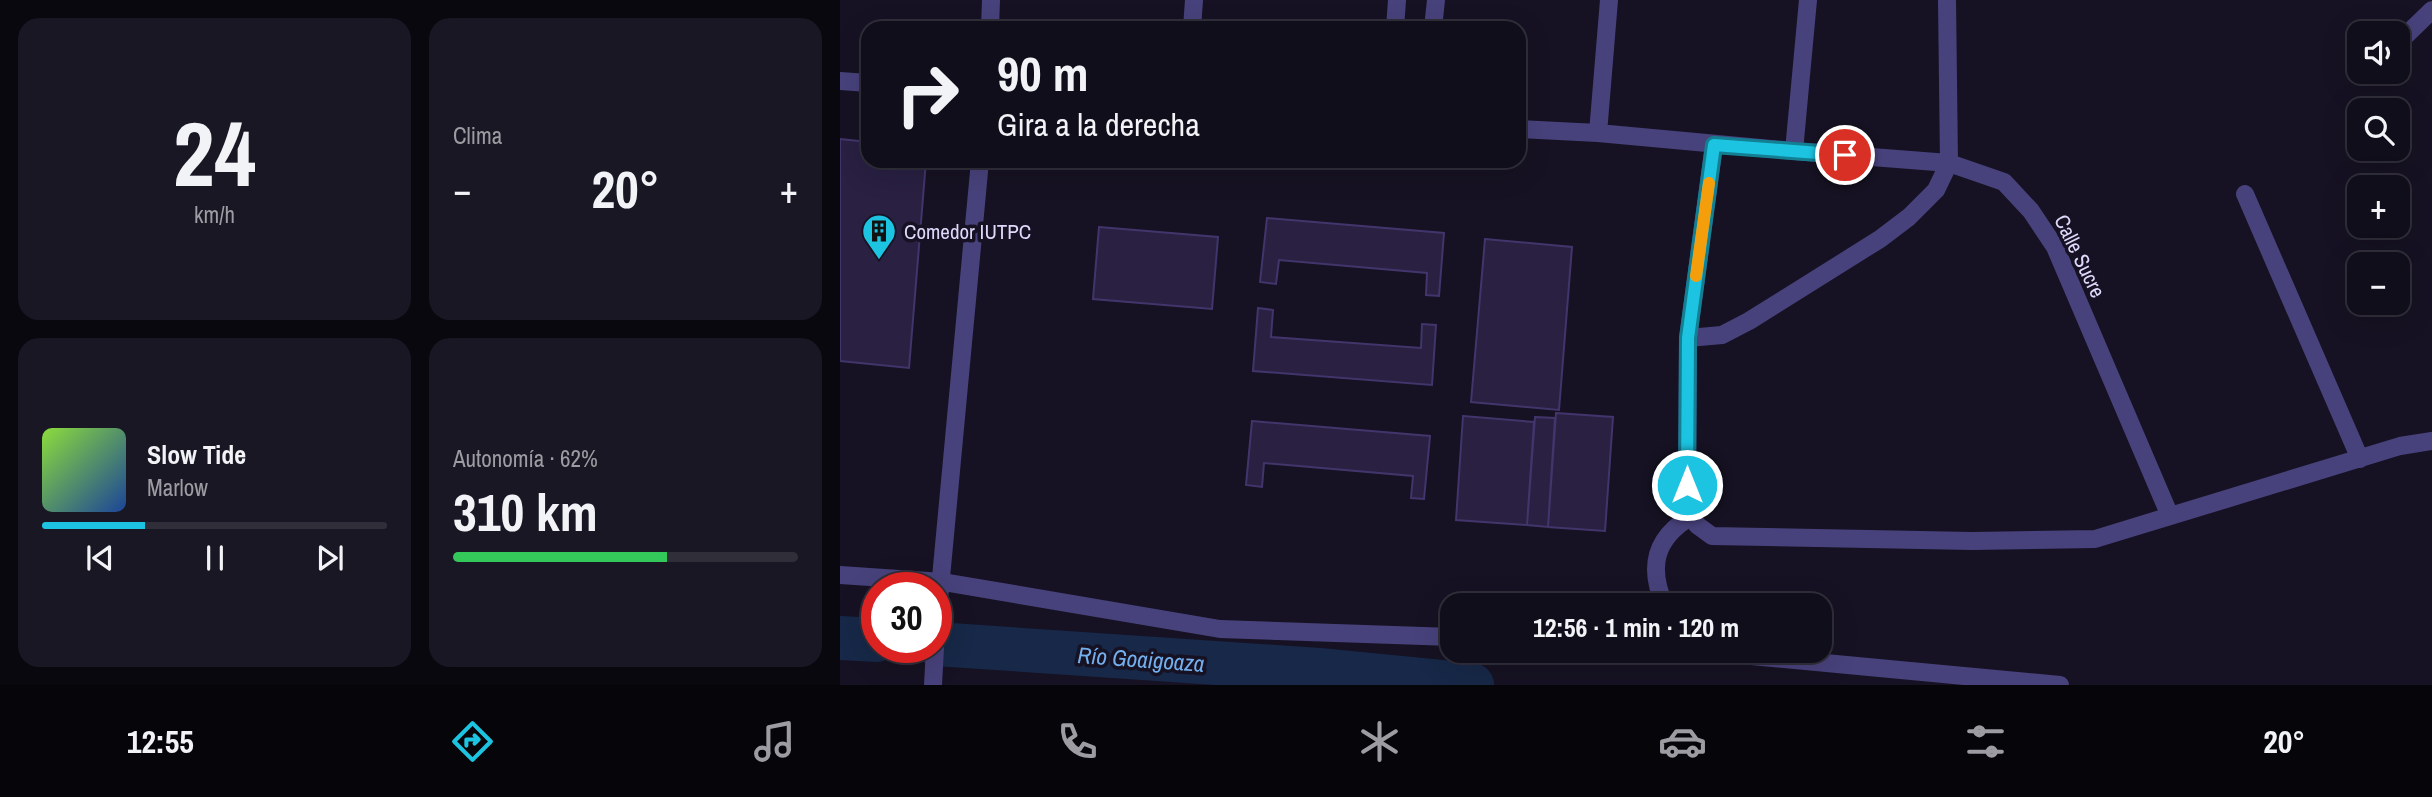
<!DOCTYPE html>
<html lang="es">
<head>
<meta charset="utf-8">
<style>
  :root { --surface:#100e1a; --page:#191723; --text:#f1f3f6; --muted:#9c9ca2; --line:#302e39; --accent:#1dc4e2 }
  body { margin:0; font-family:"Archivo Narrow",sans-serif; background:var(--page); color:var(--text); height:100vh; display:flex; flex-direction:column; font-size:26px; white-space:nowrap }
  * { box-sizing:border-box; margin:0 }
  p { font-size:23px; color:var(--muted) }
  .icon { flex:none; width:38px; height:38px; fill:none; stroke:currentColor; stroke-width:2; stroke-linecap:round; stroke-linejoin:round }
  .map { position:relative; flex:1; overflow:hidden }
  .sheet { display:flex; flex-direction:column; gap:18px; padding:18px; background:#09080e; width:840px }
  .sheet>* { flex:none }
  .banner { position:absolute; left:21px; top:21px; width:665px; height:147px; border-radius:21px; box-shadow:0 7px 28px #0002,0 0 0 2px var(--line); background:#100e1a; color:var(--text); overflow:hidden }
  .controls { position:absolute; left:1507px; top:21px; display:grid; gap:14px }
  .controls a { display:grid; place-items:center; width:63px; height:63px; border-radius:14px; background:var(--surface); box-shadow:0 7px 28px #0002,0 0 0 2px var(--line); font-size:35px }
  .speed { position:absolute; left:21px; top:572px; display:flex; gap:14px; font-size:35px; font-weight:700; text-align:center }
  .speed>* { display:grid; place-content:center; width:91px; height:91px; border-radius:50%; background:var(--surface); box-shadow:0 7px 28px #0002,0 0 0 2px var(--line); line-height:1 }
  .speed .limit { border:10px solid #d22; background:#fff; color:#111 }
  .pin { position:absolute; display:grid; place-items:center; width:60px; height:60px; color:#fff; margin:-30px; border:4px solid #fff; border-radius:50%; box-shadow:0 2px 7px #0007 }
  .me { position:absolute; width:77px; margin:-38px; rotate:0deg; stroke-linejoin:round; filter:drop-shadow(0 0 5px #0008) }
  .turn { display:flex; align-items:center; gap:24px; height:147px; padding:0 21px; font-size:32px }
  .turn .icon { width:91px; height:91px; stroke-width:2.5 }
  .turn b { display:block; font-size:49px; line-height:60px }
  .big { font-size:52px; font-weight:700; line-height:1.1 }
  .sheet .widget { flex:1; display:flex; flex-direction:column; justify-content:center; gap:10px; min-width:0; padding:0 24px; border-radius:21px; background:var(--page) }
  .sheet .dial { align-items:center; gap:0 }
  .dial b { font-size:91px; line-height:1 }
  .song { display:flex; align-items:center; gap:21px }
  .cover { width:84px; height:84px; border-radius:10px; background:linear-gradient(135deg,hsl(90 70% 55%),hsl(220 70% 35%)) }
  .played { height:7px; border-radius:4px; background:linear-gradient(90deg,var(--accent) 30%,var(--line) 30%) }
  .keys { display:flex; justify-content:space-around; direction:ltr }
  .heat { display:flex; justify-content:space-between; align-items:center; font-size:38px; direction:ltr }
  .charge { height:10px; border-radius:5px; background:linear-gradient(90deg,#34c759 62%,var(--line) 0) }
  .sheet .tiles { flex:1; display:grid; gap:18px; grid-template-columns:repeat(2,1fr) }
  .trip { position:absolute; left:600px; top:593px; width:392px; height:70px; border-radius:21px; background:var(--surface); box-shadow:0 7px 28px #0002,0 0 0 2px var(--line); font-weight:700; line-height:70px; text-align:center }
  .tab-bar { display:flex; height:112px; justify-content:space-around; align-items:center; background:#06060a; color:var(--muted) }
  .tab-bar .icon { width:49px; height:49px }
  .tab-bar .on { color:var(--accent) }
  .tab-bar b { font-size:32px; color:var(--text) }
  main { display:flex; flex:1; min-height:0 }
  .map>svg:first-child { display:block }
</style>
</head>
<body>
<main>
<section class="sheet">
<div class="tiles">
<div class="widget dial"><b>24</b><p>km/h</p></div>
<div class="widget"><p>Clima</p>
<div class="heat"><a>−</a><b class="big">20°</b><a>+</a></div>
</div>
<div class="widget">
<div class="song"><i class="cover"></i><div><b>Slow Tide</b><p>Marlow</p></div></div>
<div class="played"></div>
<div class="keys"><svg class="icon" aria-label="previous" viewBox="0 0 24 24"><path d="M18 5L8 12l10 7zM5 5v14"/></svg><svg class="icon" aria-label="pause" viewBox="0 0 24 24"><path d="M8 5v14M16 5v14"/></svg><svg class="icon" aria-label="next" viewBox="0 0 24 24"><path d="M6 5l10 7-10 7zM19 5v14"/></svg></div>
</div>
<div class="widget"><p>Autonomía · 62%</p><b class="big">310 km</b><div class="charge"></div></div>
</div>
</section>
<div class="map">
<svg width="1592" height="685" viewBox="0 0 1592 685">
  <rect width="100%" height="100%" fill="#161223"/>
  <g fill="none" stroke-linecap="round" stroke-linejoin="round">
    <path stroke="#172848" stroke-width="44" d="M0,638L37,640
      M96,644L479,670L632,685"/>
  </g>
  <path fill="#292042" stroke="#42356b" stroke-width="2" d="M0,139L28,142V161H86L69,368L0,361Z
    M427,218L604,233L599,296L586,295L587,273L439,260L436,284L420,282Z
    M259,227L378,237L372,309L253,299Z
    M645,239L732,247L719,410L631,402Z
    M418,308L433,310L431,337L581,348L582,324L596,325L592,385L413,371Z
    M716,413L773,417L765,531L708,527Z
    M623,416L694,422L687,525L616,520Z
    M695,417L715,418L708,527L687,525Z
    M412,421L590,436L584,499L571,498L573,476L424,463L422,487L406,485Z"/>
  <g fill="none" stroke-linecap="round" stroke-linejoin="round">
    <path stroke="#48427c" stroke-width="18" d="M150,28L151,0
      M352,28L354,0
      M555,28L557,0
      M593,28L596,0
      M1558,43L1592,10
      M0,81L28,83
      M679,129L758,133L954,151L968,0
      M758,133L769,0
      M874,145L848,338L847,509L857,525L872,536L1132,541L1255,539L1560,446L1592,441
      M954,151L1109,163L1164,182L1191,211L1215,247L1330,516
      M1405,194L1520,459
      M848,338L882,335L909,321L1040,239L1069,217L1096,190L1109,163L1107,0
      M0,575L103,582L380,629L612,637
      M825,606C808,568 814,539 850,517
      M96,631L140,161
      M858,651L1220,685
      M93,685L95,648"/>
  </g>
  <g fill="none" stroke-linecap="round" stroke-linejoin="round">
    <g stroke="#137f93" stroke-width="18">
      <path id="route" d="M847,485L848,338L874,145L1005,155"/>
    </g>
    <use href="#route" stroke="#1dc4e2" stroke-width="12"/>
    <path stroke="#f59e0b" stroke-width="12" d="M856,276L869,183"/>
  </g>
  <defs>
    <g id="building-pin" transform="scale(1.75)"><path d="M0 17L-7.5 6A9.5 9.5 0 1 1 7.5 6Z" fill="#1dc4e2" stroke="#161223"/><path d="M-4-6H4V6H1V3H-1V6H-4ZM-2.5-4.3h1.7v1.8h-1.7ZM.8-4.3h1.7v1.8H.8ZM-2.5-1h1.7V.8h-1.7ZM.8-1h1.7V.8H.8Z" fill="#111"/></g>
  </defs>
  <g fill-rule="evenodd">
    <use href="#building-pin" x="39" y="231"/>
  </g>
  <g text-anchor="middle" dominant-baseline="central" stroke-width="7" stroke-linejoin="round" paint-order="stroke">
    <g font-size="21" fill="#ded9fa" stroke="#161223" text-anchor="start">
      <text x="64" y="231">Comedor IUTPC</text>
    </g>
    <g font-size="21" fill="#ded9fa" stroke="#161223">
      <text transform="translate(1240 256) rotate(64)">Calle Sucre</text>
    </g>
    <g font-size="23" font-style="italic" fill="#74afed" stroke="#161223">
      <text transform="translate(301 659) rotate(4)">Río Goaigoaza</text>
    </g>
  </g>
</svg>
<div class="controls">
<a><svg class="icon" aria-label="sound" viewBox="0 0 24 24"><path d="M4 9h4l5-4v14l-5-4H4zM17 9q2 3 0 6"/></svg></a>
<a><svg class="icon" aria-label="search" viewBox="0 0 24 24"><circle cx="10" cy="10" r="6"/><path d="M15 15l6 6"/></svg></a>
<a>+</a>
<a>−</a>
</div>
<div class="speed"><div class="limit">30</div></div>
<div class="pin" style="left:1005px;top:155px;background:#d93025"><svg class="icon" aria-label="arrive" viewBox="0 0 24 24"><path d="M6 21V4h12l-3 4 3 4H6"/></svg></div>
<svg class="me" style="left:847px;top:485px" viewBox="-20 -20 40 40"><circle r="17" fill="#1dc4e2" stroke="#fff" stroke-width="3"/><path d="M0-11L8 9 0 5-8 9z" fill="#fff"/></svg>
<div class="trip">12:56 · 1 min · 120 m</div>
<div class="banner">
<div class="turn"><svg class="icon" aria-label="right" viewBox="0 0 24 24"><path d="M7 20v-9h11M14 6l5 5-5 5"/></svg><div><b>90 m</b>Gira a la derecha</div></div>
</div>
</div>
</main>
<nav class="tab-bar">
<b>12:55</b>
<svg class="icon on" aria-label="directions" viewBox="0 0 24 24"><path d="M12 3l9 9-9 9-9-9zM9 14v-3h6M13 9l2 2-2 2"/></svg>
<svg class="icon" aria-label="music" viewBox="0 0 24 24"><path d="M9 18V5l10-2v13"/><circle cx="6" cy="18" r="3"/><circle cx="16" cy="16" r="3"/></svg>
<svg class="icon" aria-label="phone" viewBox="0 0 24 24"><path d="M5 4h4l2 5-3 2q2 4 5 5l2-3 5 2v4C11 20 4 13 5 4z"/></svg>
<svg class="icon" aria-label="climate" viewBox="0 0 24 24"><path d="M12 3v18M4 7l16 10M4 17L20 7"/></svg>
<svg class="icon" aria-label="car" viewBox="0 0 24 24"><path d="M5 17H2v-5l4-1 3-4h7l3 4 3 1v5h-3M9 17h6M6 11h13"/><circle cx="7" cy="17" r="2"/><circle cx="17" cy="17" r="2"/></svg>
<svg class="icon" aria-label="filters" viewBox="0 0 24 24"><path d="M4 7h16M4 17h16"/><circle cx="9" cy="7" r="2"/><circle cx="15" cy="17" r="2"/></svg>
<b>20°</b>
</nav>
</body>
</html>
